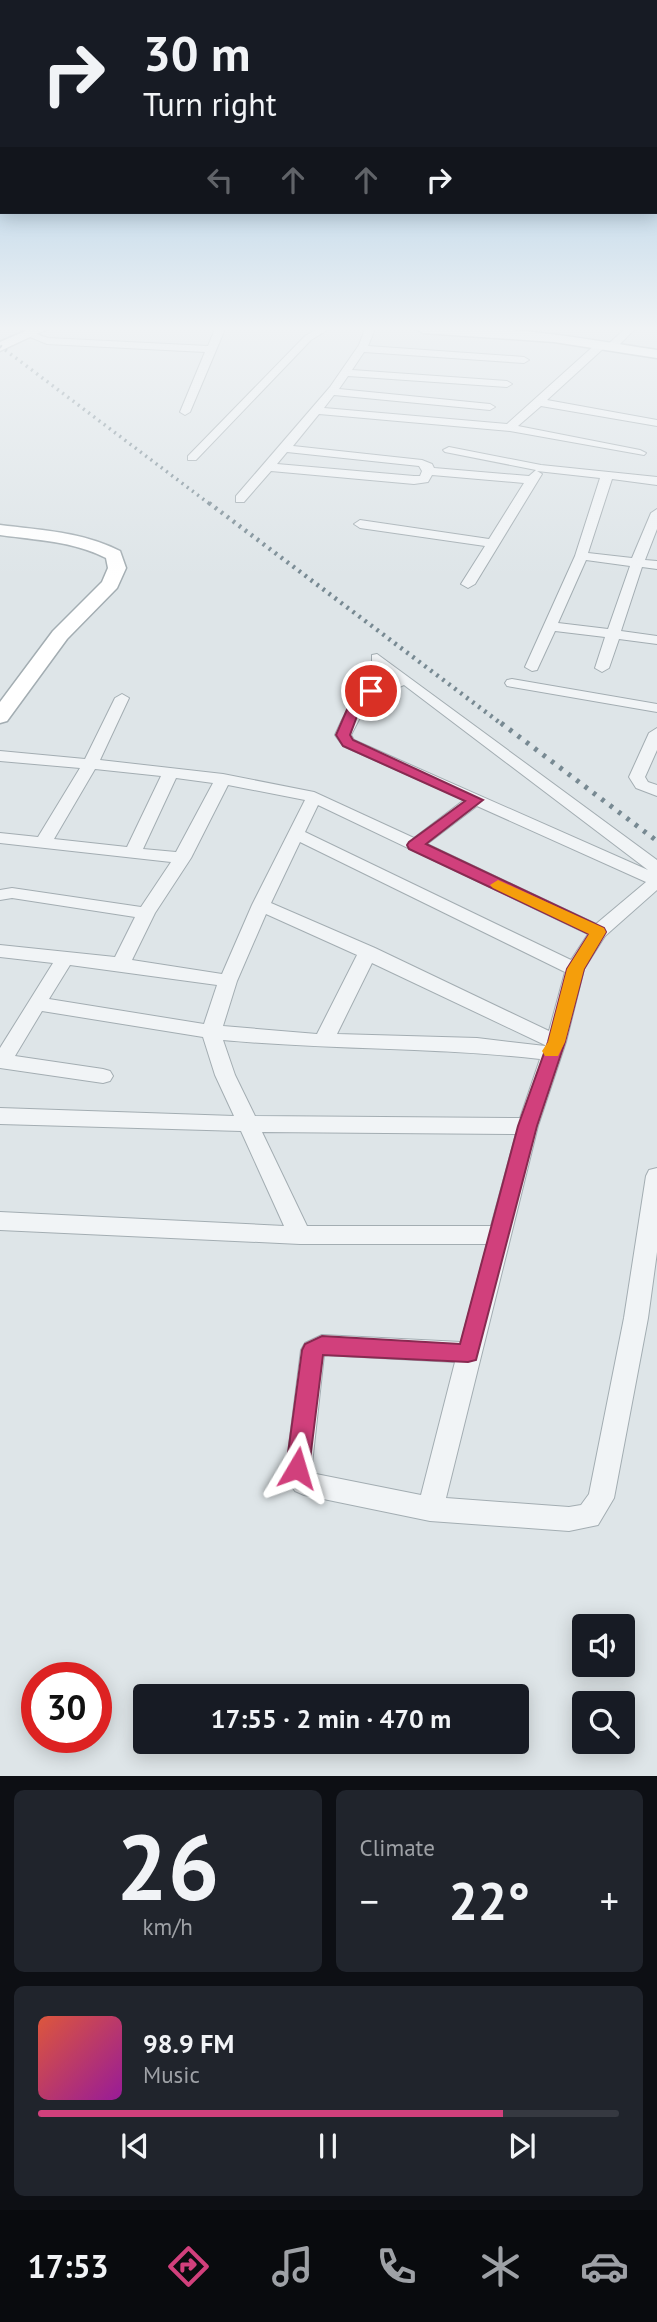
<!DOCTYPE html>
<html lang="en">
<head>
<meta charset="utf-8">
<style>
  :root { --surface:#171b24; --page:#20242c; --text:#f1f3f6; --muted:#9ea1a6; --line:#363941; --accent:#d1407c }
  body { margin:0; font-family:"PT Sans",sans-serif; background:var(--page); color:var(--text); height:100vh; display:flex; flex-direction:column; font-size:26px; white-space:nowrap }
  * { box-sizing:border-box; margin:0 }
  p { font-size:23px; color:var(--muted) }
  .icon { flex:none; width:38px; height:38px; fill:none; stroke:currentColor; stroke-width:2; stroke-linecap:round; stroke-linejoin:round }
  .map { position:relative; height:1776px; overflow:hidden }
  .side { display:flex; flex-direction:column; gap:14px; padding:14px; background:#0d0f14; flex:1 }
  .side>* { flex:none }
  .hud { position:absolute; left:0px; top:0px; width:658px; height:214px; box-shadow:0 4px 18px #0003; background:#171b24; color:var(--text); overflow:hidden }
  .tools { position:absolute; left:572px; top:1614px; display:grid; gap:14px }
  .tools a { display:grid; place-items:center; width:63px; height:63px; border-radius:7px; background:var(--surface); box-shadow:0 4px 18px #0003; font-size:35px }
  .speed { position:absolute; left:21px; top:1662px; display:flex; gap:14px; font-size:35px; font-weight:700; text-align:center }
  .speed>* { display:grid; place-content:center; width:91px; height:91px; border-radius:50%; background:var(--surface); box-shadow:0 4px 18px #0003; line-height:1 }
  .speed .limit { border:10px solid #d22; background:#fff; color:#111 }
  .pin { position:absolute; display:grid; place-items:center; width:60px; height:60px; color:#fff; margin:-30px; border:4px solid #fff; border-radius:50%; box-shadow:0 2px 7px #0007 }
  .me { position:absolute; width:77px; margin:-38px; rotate:7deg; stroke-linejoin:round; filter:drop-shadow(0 0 5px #0008) }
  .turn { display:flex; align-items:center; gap:24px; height:147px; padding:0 28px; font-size:32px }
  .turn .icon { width:91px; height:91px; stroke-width:2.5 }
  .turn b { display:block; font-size:49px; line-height:60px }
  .lanes { display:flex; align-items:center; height:66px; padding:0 28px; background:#0003; justify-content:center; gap:35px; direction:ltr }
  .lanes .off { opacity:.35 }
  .big { font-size:52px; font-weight:800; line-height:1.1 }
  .side .tile { flex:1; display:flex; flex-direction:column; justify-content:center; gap:10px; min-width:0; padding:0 24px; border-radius:10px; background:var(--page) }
  .side .dial { align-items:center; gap:0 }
  .dial b { font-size:91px; line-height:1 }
  .song { display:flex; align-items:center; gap:21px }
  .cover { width:84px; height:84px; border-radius:10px; background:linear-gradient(135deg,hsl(10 70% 55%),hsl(300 70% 35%)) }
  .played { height:7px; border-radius:4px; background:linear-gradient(90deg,var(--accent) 80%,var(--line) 80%) }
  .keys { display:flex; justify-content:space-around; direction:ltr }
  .heat { display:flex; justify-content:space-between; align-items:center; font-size:38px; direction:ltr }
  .side .tiles { flex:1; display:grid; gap:14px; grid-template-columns:1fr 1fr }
  .tile:last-child { grid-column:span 2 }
  .trip { position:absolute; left:133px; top:1684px; width:396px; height:70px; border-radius:7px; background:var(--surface); box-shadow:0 4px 18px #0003; font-weight:800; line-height:70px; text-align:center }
  .dock { display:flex; height:112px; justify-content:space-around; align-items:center; background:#090b0e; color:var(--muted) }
  .dock .icon { width:49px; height:49px }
  .dock .current { color:var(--accent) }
  .dock b { font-size:32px; color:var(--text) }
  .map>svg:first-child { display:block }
</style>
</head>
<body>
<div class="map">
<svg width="657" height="1776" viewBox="0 0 657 1776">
  <rect width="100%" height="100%" fill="#dee5e8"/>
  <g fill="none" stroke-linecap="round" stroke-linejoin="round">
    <g stroke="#a3adb2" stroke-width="2">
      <path id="street" d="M215,329H225L190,412L185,415L180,412L205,352L47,344L23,334L28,331L48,338L208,346Z
        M318,329H329L311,340L196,460H188V456L305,336Z
        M365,329H375L368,346L524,357L529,360L524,363L364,352L352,370L507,381L512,384L507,387L348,376L339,389L490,404L495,407L490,410L334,395L324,408L507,424L597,343H605V347L547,400L657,420V426L541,406L518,426L640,450L646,453L644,455L510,431L319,414L293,446L422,460L432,464L434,468L529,476L536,470L445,452L443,450L449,447L541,465L657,477V485L612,479L588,553L632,558L651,513L657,509V529L645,560L657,561V569L642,567L621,631L657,636V644L619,639L609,668L602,672L595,668L605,637L555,631L537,670L532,671L525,667L575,556L600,478L537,471L542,474L475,584L468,588L461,584L485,546L360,528L354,524L360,520L489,539L524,483L432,475L428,482L414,484L271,471L244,502H236V496L330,387L359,345ZM287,452L419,466L422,471L420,476H414L277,464ZM586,560L630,566L608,629L558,623Z
        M625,329H635L615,349H607V345Z
        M377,654L657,860V890L605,936L584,969L566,1042L538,1126L446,1498L569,1507L581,1505L589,1494L624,1318L646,1176L649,1170L657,1168V1252L648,1318L614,1498L598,1525L569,1531L430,1521L304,1495L295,1491L285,1477L301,1350L305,1343L322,1335L461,1342L487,1244H300L0,1230V1212L284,1226L241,1131L0,1124V1108L234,1116L215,1075L203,1037L42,1011L15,1056L103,1069L110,1071L113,1076L110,1081L103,1083L0,1068V1048L53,963L0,957V945L115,957L135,917L12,898L0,900V890L12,888L141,907L171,862L0,843V833L38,837L80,768L0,761V751L85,759L115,698L122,694L129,698L100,760L223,774L314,792L414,838L464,800L343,746L335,735C351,699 357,691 395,678L372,661V655ZM404,685L648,870L354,740L351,735L369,700ZM95,769L161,776L127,847L54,839ZM176,778L213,783L176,852L143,849ZM228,785L305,800L252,905L222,974L132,960L155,913L191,858ZM318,805L588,934L571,960L305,832ZM477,806L646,882L596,924L427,844ZM300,842L565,972L549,1031L375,948L271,903ZM266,914L357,955L317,1034L223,1026L237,981ZM372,963L545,1045V1046L477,1038L337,1034ZM70,965L217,985L204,1024L49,999ZM223,1040C329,1050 435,1047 540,1059L520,1118L255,1116L235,1075ZM262,1132L516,1134L491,1226H307ZM324,1355L455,1362L421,1495L311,1473Z
        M512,679L657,704V712L507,686L505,683L507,680Z
        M657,728V750L645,777L648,782L657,785V796L636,788L629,777L649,733Z"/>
    </g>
    <g stroke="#a3adb2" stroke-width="3">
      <path id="secondary" d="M30,329H47L0,351V342Z
        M416,329C496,322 578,338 657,350V358L554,342L423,333Z
        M0,525C41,530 83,532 120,551L126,568L117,588L67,639L7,721L0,723V702L53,631L102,582L108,568L106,558C73,541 36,540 0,535Z"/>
    </g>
    <use href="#street" fill="#f1f4f6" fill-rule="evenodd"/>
    <use href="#secondary" fill="#fff" fill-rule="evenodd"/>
    <path stroke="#778992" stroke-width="3.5" stroke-dasharray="2 4.5" stroke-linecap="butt" d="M0,346L211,505"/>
    <path stroke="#778992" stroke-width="4.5" stroke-dasharray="2.5 5" stroke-linecap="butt" d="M209,503L503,725"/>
    <path stroke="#778992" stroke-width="5" stroke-dasharray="3.5 7" stroke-linecap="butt" d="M501,723L657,841"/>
  </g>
  <linearGradient id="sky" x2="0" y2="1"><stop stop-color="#88b8dc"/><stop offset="0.57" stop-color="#f0f3f5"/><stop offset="1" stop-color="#f0f3f5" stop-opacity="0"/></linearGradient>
  <rect width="657" height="577" fill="url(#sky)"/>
  <path fill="#d1407c" stroke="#882a51" stroke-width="2" d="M371,687L378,691L362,703L350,735L353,740L483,800L426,844L604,928L606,932L584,969L565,1042L537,1126L476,1360L468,1362L323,1355L309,1468L305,1475L297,1478L289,1475L286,1468L302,1350L305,1344L322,1336L460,1344L518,1126L548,1042L567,969L589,934L409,849L407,845L409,842L465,801L343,746L336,735L352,698Z"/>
  <path fill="#f59e0b" d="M498,880L604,928L606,932L584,969L565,1042L558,1056H545L542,1051L548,1042L567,969L589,934L493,888L490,885Z"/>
</svg>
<div class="tools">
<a><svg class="icon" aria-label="sound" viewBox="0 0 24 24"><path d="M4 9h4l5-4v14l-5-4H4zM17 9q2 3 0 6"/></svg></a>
<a><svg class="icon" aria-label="search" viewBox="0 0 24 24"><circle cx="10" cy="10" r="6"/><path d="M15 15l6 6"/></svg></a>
</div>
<div class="speed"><div class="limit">30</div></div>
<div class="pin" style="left:371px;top:691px;background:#d93025"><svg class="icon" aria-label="arrive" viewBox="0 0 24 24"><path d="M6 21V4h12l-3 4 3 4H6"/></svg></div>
<svg class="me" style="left:297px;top:1468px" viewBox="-20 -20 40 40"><path d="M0-17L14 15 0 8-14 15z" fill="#d1407c" stroke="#fff" stroke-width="4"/></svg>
<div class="trip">17:55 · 2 min · 470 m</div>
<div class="hud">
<div class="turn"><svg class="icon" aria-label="right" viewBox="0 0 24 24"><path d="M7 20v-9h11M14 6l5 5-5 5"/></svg><div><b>30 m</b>Turn right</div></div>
<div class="lanes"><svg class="icon off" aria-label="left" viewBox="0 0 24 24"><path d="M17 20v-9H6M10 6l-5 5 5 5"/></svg><svg class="icon off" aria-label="ahead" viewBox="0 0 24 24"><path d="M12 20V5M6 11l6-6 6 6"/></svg><svg class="icon off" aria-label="ahead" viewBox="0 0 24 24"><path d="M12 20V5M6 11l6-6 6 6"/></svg><svg class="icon" aria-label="right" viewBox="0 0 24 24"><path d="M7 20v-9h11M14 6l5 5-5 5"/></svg></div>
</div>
</div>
<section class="side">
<div class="tiles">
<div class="tile dial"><b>26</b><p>km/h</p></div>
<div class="tile"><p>Climate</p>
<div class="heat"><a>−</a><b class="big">22°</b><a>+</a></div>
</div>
<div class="tile">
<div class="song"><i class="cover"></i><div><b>98.9 FM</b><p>Music</p></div></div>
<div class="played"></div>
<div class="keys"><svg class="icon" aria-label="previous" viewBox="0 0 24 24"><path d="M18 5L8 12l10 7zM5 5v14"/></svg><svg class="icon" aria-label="pause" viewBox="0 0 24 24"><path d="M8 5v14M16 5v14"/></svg><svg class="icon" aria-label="next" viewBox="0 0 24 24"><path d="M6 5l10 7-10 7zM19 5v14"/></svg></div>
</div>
</div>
</section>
<nav class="dock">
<b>17:53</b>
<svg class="icon current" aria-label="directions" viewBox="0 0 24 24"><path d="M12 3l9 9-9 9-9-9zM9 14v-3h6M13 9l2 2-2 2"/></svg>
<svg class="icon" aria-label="music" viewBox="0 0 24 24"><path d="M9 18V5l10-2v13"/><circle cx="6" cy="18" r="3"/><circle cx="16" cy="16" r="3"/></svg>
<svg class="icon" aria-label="phone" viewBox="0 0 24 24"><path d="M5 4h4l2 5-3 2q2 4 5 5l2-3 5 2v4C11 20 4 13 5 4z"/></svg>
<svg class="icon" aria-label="climate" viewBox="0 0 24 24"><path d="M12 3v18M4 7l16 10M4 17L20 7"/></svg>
<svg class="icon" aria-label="car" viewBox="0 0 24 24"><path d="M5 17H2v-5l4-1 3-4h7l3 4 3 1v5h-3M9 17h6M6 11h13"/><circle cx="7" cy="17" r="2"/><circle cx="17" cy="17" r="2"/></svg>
</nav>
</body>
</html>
